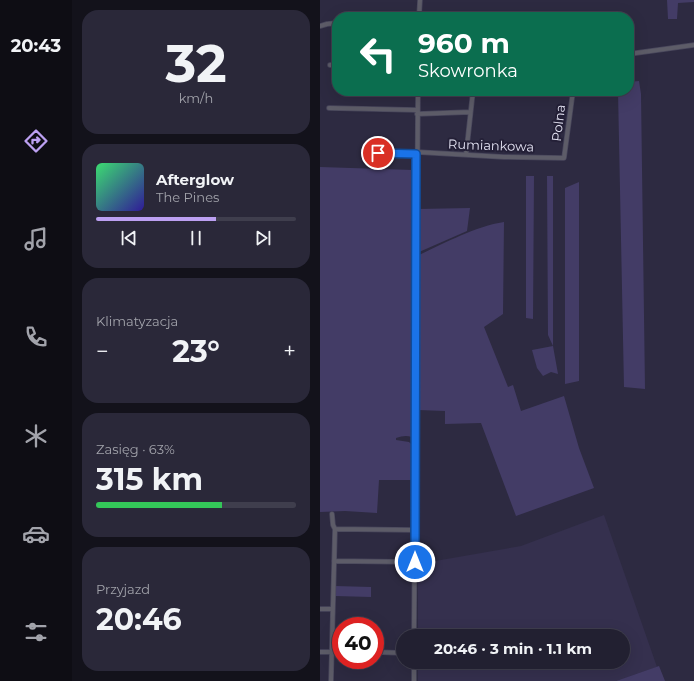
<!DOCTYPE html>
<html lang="pl">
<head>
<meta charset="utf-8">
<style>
  :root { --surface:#222031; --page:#2a2839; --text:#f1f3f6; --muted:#a2a3ab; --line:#3f3e4d; --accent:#bca0f2 }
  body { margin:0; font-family:Montserrat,sans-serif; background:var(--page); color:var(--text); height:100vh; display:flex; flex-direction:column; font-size:15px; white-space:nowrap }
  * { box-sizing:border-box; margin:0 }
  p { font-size:13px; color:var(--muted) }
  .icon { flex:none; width:22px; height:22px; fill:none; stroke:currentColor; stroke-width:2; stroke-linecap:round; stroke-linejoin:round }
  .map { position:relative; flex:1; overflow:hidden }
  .details { display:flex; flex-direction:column; gap:10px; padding:10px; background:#13121b; width:248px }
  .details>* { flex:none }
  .banner { position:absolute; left:12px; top:12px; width:302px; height:84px; border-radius:16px; box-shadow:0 4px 16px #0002,0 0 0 1px var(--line); background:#0b6e4f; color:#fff; overflow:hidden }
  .speed { position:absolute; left:12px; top:617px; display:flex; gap:8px; font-size:20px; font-weight:700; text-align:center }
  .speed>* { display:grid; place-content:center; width:52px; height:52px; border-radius:50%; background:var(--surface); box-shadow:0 4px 16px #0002,0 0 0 1px var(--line); line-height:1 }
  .speed .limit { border:6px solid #d22; background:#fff; color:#111 }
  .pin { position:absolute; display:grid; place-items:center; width:34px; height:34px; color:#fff; margin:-17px; border:2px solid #fff; border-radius:50%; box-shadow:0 1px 4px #0007 }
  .me { position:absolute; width:44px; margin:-22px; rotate:0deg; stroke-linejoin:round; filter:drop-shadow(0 0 3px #0008) }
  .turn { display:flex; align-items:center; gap:14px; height:84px; padding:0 20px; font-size:18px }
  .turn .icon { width:52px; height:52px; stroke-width:2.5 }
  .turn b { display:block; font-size:28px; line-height:34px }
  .big { font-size:30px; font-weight:700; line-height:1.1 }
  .details .widget { flex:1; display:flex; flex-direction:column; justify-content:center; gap:6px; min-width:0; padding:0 14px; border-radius:16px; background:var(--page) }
  .details .dial { align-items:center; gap:0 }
  .dial b { font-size:52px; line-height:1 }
  .song { display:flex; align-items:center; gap:12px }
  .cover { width:48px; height:48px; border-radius:6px; background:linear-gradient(135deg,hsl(140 70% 55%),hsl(250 70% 35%)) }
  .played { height:4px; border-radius:2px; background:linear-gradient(90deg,var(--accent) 60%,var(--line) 60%) }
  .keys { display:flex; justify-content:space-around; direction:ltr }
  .heat { display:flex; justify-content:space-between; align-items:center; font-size:22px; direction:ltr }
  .charge { height:6px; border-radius:3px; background:linear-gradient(90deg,#34c759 63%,var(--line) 0) }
  .trip { position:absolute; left:76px; top:629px; width:234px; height:40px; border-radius:20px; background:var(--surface); box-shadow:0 4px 16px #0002,0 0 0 1px var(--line); font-weight:700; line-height:40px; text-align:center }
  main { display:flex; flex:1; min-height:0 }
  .dock { display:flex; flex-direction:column; width:72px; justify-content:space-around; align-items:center; background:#0e0d14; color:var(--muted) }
  .dock .icon { width:28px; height:28px }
  .dock .on { color:var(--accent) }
  .dock b { font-size:18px; color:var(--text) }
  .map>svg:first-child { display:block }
</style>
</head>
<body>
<main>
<nav class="dock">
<b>20:43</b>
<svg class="icon on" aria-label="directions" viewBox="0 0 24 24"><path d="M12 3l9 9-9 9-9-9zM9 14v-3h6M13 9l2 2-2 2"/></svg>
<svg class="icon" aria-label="music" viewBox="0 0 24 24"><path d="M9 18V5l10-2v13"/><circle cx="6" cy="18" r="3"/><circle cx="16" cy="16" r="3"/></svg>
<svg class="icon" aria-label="phone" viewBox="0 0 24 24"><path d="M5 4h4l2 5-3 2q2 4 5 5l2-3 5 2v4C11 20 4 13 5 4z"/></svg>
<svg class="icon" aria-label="climate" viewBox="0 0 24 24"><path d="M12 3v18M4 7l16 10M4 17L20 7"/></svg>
<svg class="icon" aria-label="car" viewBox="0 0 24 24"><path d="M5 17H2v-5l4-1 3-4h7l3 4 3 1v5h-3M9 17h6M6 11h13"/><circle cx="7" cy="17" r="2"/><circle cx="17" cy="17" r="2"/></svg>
<svg class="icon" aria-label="filters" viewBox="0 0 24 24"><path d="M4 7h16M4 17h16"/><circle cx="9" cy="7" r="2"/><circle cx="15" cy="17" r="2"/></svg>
</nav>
<section class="details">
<div class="widget dial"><b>32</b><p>km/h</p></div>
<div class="widget">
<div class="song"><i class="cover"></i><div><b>Afterglow</b><p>The Pines</p></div></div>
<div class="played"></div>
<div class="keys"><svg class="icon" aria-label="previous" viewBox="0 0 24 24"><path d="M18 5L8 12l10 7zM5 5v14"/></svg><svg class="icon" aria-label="pause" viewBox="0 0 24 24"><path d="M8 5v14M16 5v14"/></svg><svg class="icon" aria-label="next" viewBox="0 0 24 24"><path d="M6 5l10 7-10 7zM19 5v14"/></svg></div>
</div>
<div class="widget"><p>Klimatyzacja</p>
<div class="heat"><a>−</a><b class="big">23°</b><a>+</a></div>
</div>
<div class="widget"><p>Zasięg · 63%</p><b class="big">315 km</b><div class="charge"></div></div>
<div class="widget"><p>Przyjazd</p><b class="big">20:46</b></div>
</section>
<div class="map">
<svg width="374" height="681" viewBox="0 0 374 681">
  <rect width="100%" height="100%" fill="#2d2a41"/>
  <path fill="#35304e" d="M284,515L337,667L296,681H98V662H303V636H98V564L201,546Z"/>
  <path fill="#433c66" d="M347,0H374V2L358,3L357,19H348Z
    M319,81L321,94L325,389L304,387L298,91H309V82Z
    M0,167L93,170L95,267L92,437C86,435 82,436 76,438V440L89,442L93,446V480H59L57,513L25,511L0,512Z
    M206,176H214L213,319L206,318Z
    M227,176H233V346L238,374L231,372L223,376L217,368L212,350L233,346L228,335Z
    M259,182V381L245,384V188Z
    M150,208L147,231L99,252L98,209Z
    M184,222L183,314L164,327L188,387L193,385L201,411L244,396L259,448L274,488L196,516L161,423L125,424V411L98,410L99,255C125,243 156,226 184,222Z
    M15,586L51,587V597L15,596Z
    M339,666L345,681H296Z"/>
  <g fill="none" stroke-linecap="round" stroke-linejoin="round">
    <g stroke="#4a485d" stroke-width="5.5">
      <path id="minor" d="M99,17L100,0
        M0,26L7,24L17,23
        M309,54L374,45
        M10,65H17
        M240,91L253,92
        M9,108L97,110
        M97,114L150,112
        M97,152L184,157L244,158L253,91
        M58,153L96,154
        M146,155L153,91
        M15,529L95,530
        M14,561L95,562
        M0,609H12
        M94,636L98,91
        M0,652H21
        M55,652L83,653
        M11,681L15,529L13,525L12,514
        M94,681V662"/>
    </g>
    <use href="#minor" stroke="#5d5c68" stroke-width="4"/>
  </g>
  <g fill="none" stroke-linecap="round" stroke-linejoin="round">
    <g stroke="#114b97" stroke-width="10">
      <path id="route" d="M58,153L96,154L95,562"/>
    </g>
    <use href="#route" stroke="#1a73e8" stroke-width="7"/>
  </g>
  <g text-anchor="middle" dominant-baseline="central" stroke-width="4" stroke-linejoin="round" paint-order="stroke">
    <g font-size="13" fill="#e4e3f3" stroke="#242037">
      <text transform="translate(238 123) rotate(-83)">Polna</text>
      <text transform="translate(171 145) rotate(2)">Rumiankowa</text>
    </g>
  </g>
</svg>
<div class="speed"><div class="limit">40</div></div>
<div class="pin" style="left:58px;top:153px;background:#d93025"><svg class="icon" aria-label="arrive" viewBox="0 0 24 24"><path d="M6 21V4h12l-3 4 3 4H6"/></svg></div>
<svg class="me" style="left:95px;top:562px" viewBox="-20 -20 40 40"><circle r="17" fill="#1a73e8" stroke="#fff" stroke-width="3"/><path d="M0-11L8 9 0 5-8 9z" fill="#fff"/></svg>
<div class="trip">20:46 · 3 min · 1.1 km</div>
<div class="banner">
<div class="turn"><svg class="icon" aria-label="left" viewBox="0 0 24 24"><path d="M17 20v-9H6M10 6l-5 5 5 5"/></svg><div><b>960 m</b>Skowronka</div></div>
</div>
</div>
</main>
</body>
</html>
